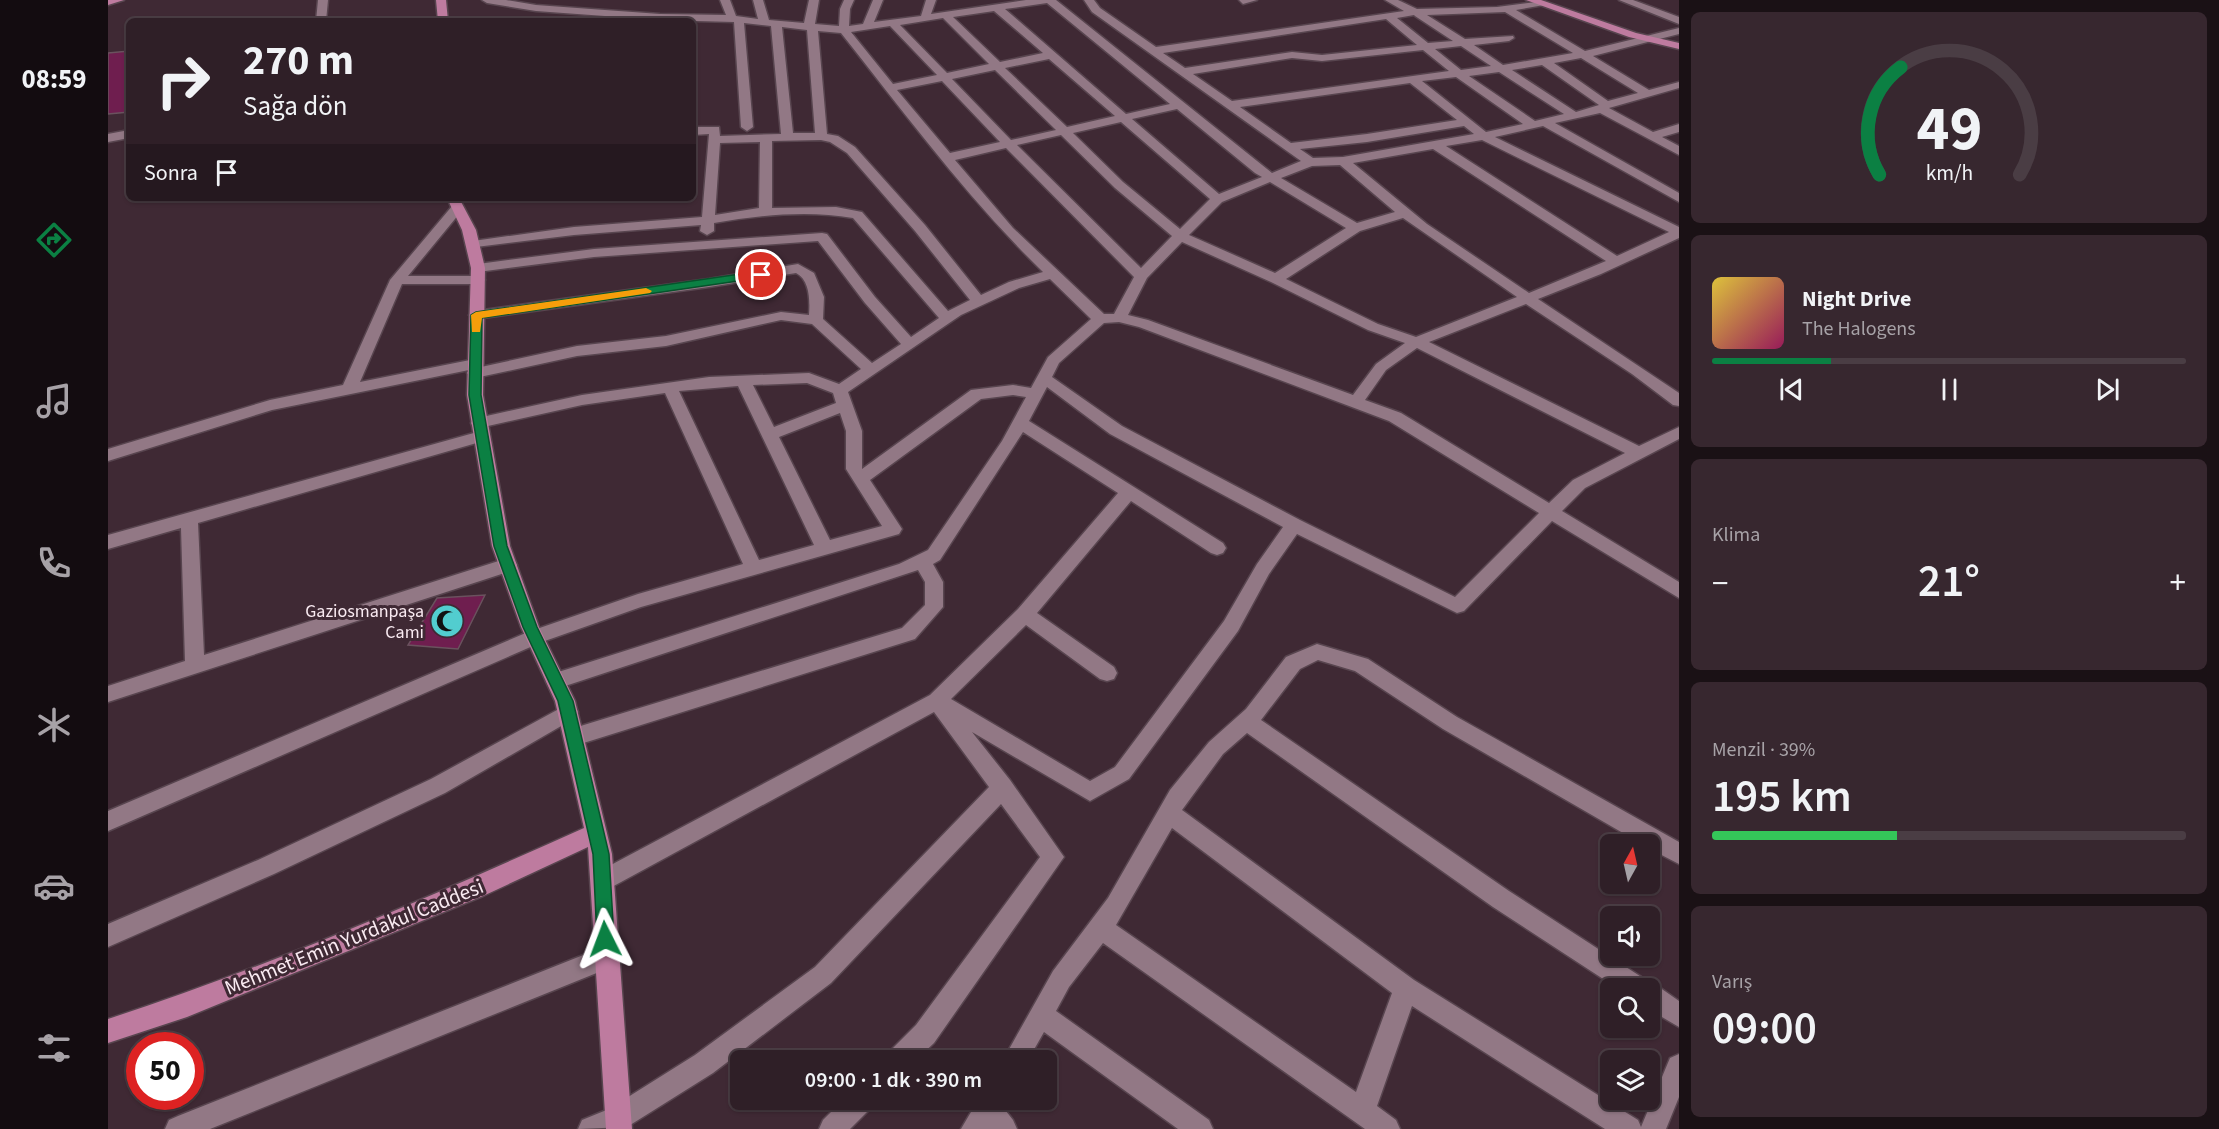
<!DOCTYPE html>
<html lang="tr">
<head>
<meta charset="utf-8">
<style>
  :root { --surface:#2f1f27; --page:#37272f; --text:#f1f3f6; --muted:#a7a2a7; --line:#4a3d44; --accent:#0b8043 }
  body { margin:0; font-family:"Source Sans 3",sans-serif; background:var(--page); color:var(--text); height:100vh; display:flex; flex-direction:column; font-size:22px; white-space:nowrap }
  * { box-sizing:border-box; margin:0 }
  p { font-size:20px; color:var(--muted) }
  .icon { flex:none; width:33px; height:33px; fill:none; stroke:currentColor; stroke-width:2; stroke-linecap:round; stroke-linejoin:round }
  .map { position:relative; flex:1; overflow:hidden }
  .drawer { display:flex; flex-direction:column; gap:12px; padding:12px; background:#1a1115; width:540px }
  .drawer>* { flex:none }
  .banner { position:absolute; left:18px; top:18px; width:570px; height:183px; border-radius:9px; box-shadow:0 2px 4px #0004,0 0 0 2px var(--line); background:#2f1f27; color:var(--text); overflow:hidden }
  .needle { width:39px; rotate:8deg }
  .fabs { position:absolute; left:1492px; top:834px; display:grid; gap:12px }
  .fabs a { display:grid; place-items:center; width:60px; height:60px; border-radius:9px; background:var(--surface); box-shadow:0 2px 4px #0004,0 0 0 2px var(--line); font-size:30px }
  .speed { position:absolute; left:18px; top:1032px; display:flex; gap:12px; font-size:30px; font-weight:700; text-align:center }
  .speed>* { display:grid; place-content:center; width:78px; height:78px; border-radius:50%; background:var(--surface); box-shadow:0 2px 4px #0004,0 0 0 2px var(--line); line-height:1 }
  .speed .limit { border:9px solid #d22; background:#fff; color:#111 }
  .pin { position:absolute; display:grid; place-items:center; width:51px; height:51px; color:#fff; margin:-26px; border:3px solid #fff; border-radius:50%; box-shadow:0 2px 6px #0007 }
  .me { position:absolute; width:66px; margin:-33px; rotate:357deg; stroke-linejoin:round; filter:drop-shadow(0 0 4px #0008) }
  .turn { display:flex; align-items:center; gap:21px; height:126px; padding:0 18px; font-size:27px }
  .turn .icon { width:78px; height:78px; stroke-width:2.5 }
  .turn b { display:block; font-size:42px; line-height:51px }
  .then { display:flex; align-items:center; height:57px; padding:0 18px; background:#0003; gap:12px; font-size:22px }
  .big { font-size:45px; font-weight:600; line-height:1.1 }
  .drawer .tile { flex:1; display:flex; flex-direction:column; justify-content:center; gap:9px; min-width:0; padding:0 21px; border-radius:9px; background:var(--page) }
  .drawer .dial { align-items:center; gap:0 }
  .dial svg { height:156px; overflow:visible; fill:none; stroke:var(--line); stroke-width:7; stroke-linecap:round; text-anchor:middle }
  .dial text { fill:var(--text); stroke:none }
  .song { display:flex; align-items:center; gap:18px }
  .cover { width:72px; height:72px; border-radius:9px; background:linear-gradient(135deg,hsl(50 70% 55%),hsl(330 70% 35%)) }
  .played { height:6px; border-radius:3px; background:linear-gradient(90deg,var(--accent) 25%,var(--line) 25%) }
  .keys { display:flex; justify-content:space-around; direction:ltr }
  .heat { display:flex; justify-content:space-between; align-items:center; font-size:33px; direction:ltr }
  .charge { height:9px; border-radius:4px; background:linear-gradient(90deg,#34c759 39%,var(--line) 0) }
  .trip { position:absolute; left:622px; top:1050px; width:327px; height:60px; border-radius:9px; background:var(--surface); box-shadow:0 2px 4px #0004,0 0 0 2px var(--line); font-weight:600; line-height:60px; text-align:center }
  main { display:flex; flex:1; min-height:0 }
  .tab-bar { display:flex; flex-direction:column; width:108px; justify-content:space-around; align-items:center; background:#130c10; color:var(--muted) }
  .tab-bar .icon { width:42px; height:42px }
  .tab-bar .current { color:var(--accent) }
  .tab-bar b { font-size:27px; color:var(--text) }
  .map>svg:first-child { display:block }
</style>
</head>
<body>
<main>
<nav class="tab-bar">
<b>08:59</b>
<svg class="icon current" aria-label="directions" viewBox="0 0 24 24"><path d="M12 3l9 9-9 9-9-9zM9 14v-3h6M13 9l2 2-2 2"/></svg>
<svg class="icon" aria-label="music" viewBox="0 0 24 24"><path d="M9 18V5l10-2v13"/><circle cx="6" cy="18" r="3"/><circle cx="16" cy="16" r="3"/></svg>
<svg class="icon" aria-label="phone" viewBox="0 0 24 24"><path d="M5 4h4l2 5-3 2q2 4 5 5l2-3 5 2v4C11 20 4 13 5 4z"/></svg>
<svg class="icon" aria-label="climate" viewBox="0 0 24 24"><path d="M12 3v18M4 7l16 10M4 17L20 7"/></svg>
<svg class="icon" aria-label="car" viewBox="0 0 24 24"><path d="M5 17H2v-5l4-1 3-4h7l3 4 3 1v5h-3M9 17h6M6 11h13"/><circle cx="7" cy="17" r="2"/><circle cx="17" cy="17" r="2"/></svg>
<svg class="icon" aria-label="filters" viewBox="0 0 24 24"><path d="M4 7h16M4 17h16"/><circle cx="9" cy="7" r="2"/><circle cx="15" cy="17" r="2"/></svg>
</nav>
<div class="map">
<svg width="1571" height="1129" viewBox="0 0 1571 1129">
  <rect width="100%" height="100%" fill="#3f2934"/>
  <path fill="#6f1e4f" stroke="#6a525e" stroke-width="1.5" d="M21,51V112L0,114V53Z
    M377,595L350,649L300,645L329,598Z"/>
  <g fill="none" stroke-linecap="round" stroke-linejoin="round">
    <g stroke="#58454f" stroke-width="3">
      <path id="minor" d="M210,0H220L218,21H208Z
        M374,0H398L428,5L552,14L618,15L612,0H622L628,16L650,19L645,0H655L661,20L696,23L701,0H711L707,24L731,26L732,9L736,0H746L742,9L741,26L755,24L765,0H775L766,22L813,16L818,0H828L823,14L918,0H948L1164,173L1193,161L984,12L976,0H986L992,8L1048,47L1296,11L1277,0H1290L1309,9L1389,7L1436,1V5L1408,10L1477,51L1571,28V34L1485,56L1541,90L1571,82V88L1501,108L1545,132L1571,124V132L1554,137L1571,146V155L1492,113L1447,123L1571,193V202L1435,126L1387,137L1571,227V238L1493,274L1430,299L1571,393V406L1565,405L1524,374L1418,304L1321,342L1531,446L1571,427V439L1477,488L1454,511L1571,582V598L1444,521L1356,611L1349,613L1189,534L1161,574L1130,631L1021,779L982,801L864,732L902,780L956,857L826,1043L808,1060H779L782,1051L808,1025L932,857L893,804L723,983L605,1073L519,1127L470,1129L474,1120L501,1109L587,1055L707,967L881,787L826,712L502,888L494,892L486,888L483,881L486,874L822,695L910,609L1010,493L915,432L832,560L825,564L835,582V607L807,639L466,746L459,743L456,737L459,731L466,728L794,628L817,605V582L810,570L448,689L441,687L438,681L441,675L791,564L820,550L894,441L918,397L905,395L873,399L762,480L794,529L791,534L533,607L434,642L0,831V811L420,632L530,594L635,564L557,393L474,405L371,428L365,427L363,423L365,419L474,395L601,377L701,373L731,384L753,369L704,324L673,320L558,346L469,356L367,378L362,376L359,373L361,370L164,410L0,461V449L162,400L235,385L282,280L345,205L350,204L356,208L300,276H370L377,280L370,284H294L252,382L367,359L372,361L375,364L373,367L469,346L558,336L673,312L701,315C702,301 702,280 688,273L601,287L368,319L361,315L368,311L601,279L690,264L706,273L716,297L715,319L764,363L793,344L757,303L710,241L486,257L370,272L363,268L370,264L486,249L714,233L719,234L767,297L803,337L831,318L745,218C700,210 651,215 606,223V231L599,235L592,231L593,225L466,235L360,248L358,245L360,242L365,241L466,227L594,217L601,134L585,135V127H611L612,136L673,134L663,26L636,23L645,127L639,131L633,127L626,22L552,20L428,11L379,3ZM939,3L1062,104L1018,114L897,9ZM886,11L935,53L892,62L845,17ZM1397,12L1465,53L1395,65L1366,45L1401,41L1406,38L1405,36L1357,39L1319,15ZM1306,15L1307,16L1345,41L1320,43L1289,18ZM835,18L881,64L839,73L792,25ZM1278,19L1309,45L1214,55L1184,52L1077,68L1055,53ZM782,26L829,75L785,84L743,32ZM674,27L699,30L707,133H685ZM710,31L733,33C798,115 860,199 935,272L901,282L873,295L817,225L747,147L730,136L719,134ZM1353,46L1383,66L1353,70L1327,49ZM1315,50L1341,71L1124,101L1085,74L1184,58L1214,61ZM1473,58L1530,93L1500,101L1446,63ZM941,59L1007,116L959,127L897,68ZM1434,65L1491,105L1468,112L1404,70ZM887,70L948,130L903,140L844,79ZM1391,72L1456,114L1427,121L1361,76ZM1348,77L1415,124L1378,132L1314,81ZM834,81L892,142L842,153L789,90ZM1302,83L1349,120L1259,134L1183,143L1132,107ZM1069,109L1147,173L1154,177L1111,194L1024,119ZM1013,122L1102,199L1072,229L1015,182L965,133ZM1356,126L1366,134L1235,157L1205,158L1192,149L1259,142ZM953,135L1007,188L1064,236L1033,268L909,145ZM713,140L722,142L739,153L807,231L862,300L840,311L754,212L728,207L664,208V141ZM1374,140L1561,232L1509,256L1338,146ZM652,142L651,208L607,215L612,143ZM898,148L1026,277L1006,314H996L905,228L847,160ZM1325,149L1498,261L1421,293L1319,224L1245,163ZM1232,165L1287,212L1249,223L1173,178L1204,166ZM1162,182L1238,228L1167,273L1081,235L1114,202ZM1295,218L1409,297L1308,337L1270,324L1178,279L1252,231ZM1074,242L1163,282L1260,330L1297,343L1268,364L1245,395L1040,320L1020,315L1039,278ZM942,279L983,319L940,357L923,388L905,385L863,390L754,469V431L740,392L853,315L911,288ZM1011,322L1031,327L1281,421L1431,513L1347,597L1192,520L1014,426L944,377L951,363L996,323ZM1309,348L1517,453L1465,480L1441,503L1293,413L1257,400L1278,370ZM699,383L725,393L728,403L666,427L645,385ZM630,386L706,545L651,560L571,391ZM939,387L1002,434L1175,527L1149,564L1116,621L1007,767L982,781L843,699L918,625L992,679L999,681L1006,679L1009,673L1006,667L929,613L1023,501L1103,553L1109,555L1115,553L1118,548L1115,543L921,421ZM732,413L738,431V469L774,526L722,540L671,437Z
        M1131,0H1149L1135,4Z
        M1511,0H1525L1571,17V24Z
        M21,130V138L0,142V134Z
        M373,431L379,432L381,436L379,440L90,523L96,655L400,558L406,560L409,565L406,570L0,702V686L77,661L73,528L0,549V535Z
        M1209,644L1260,659L1349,717L1571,842V864L1542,849V844H1534L1335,729L1247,671L1210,660L1192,669L1153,720L1401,891L1538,980L1541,985L1551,987L1571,1001V1027L1542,1010V988H1509L1385,907L1139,733L1115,754L1074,810L1306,980L1530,1120L1533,1127L1562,1058L1571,1054V1097L1558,1129H1497L1304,1006L1269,1106L1288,1120L1292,1129H1257L995,943L961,987L948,1011L1101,1120L1105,1129H1070L936,1032L920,1060H895L945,971L1000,898L1062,790L1101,742L1138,709L1178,657ZM1064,828L1284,993L1248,1092L1008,925Z
        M460,704L467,706L470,712L467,718L337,793L166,874L0,947V924L150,860L323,779Z
        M498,946L506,950L510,958L506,966L102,1129H57L61,1120L70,1116Z
        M735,1100H766L762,1109L742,1129H711L715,1120Z
        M870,1100H897L894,1106L905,1120L909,1129H853Z"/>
    </g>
    <g stroke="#58454f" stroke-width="3">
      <path id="major" d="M0,0H16L0,5Z
        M328,0H338L340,21H330Z
        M1418,0H1433L1528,33L1571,43V49L1521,37Z
        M339,198H351L368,230L377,268L375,395L402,546L431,627L467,701L504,854L524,1129H498L480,847L375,896L79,1017L0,1043V1019C162,966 320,898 476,828L447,701L413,627L384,546L359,395L363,268L354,230Z"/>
    </g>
    <use href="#minor" fill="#927885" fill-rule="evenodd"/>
    <use href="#major" fill="#be7b9f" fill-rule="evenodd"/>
  </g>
  <path fill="#0b8043" stroke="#07532c" stroke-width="1.5" d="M653,271L657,272V277L374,318L373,395L399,546L429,627L465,701L501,854L506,939L504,945L497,947L491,945L489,939L485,854L450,701L415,627L386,546L361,395L363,315L368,312Z"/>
  <path fill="#f59e0b" d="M538,288L544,291L542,293L374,318L372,332H364L363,315L368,312Z"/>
  <defs>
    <g id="mosque-disc" transform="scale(1.725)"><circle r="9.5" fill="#52cdcf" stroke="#3f2934"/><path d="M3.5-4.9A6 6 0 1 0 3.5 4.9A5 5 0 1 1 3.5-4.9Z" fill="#111"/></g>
  </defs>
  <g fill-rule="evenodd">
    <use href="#mosque-disc" x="339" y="621"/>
  </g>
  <g text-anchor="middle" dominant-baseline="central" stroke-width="6" stroke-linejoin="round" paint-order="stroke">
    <g font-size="18" fill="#f9eaf1" stroke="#3f2934" text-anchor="end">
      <text x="316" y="611">Gaziosmanpaşa<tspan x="316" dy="21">Cami</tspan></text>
    </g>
    <g font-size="21" fill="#f9eaf1" stroke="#3f2934">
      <text transform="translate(246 937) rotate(-22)">Mehmet Emin Yurdakul Caddesi</text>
    </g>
  </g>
</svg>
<div class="fabs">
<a><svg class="needle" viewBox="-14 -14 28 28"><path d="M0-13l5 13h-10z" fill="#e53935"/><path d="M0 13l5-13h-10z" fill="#a7a2a7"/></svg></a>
<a><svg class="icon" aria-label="sound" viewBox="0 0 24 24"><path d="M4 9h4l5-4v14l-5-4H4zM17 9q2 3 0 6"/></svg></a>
<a><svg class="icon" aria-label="search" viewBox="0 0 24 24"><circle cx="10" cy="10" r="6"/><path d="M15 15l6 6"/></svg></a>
<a><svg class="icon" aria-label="layers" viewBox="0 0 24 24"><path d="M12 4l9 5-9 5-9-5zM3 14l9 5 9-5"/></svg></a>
</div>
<div class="speed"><div class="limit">50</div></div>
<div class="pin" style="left:653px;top:275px;background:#d93025"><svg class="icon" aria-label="arrive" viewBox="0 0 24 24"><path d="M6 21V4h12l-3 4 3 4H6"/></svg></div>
<svg class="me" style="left:497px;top:939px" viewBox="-20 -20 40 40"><path d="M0-17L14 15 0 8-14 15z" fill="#0b8043" stroke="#fff" stroke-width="4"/></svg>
<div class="trip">09:00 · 1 dk · 390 m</div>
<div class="banner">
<div class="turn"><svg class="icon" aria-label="right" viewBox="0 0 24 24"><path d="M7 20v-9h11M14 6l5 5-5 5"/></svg><div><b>270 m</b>Sağa dön</div></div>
<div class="then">Sonra<svg class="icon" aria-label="arrive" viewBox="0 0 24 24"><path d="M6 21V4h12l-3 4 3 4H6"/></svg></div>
</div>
</div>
<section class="drawer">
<div class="tile dial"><svg viewBox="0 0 100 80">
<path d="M14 69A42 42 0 1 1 86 69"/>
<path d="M14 69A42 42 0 0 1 25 14" stroke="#0b8043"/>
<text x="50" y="56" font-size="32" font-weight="700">49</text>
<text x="50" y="72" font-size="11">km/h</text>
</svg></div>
<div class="tile">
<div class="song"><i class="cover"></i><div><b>Night Drive</b><p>The Halogens</p></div></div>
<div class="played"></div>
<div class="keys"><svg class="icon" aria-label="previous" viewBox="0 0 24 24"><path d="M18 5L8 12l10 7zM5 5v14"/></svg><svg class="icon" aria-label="pause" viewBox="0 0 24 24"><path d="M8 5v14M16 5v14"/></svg><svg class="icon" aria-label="next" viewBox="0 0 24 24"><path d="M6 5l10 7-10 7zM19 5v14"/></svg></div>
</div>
<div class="tile"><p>Klima</p>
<div class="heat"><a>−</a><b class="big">21°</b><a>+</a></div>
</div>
<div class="tile"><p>Menzil · 39%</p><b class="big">195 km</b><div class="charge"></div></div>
<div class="tile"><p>Varış</p><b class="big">09:00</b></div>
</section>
</main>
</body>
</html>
